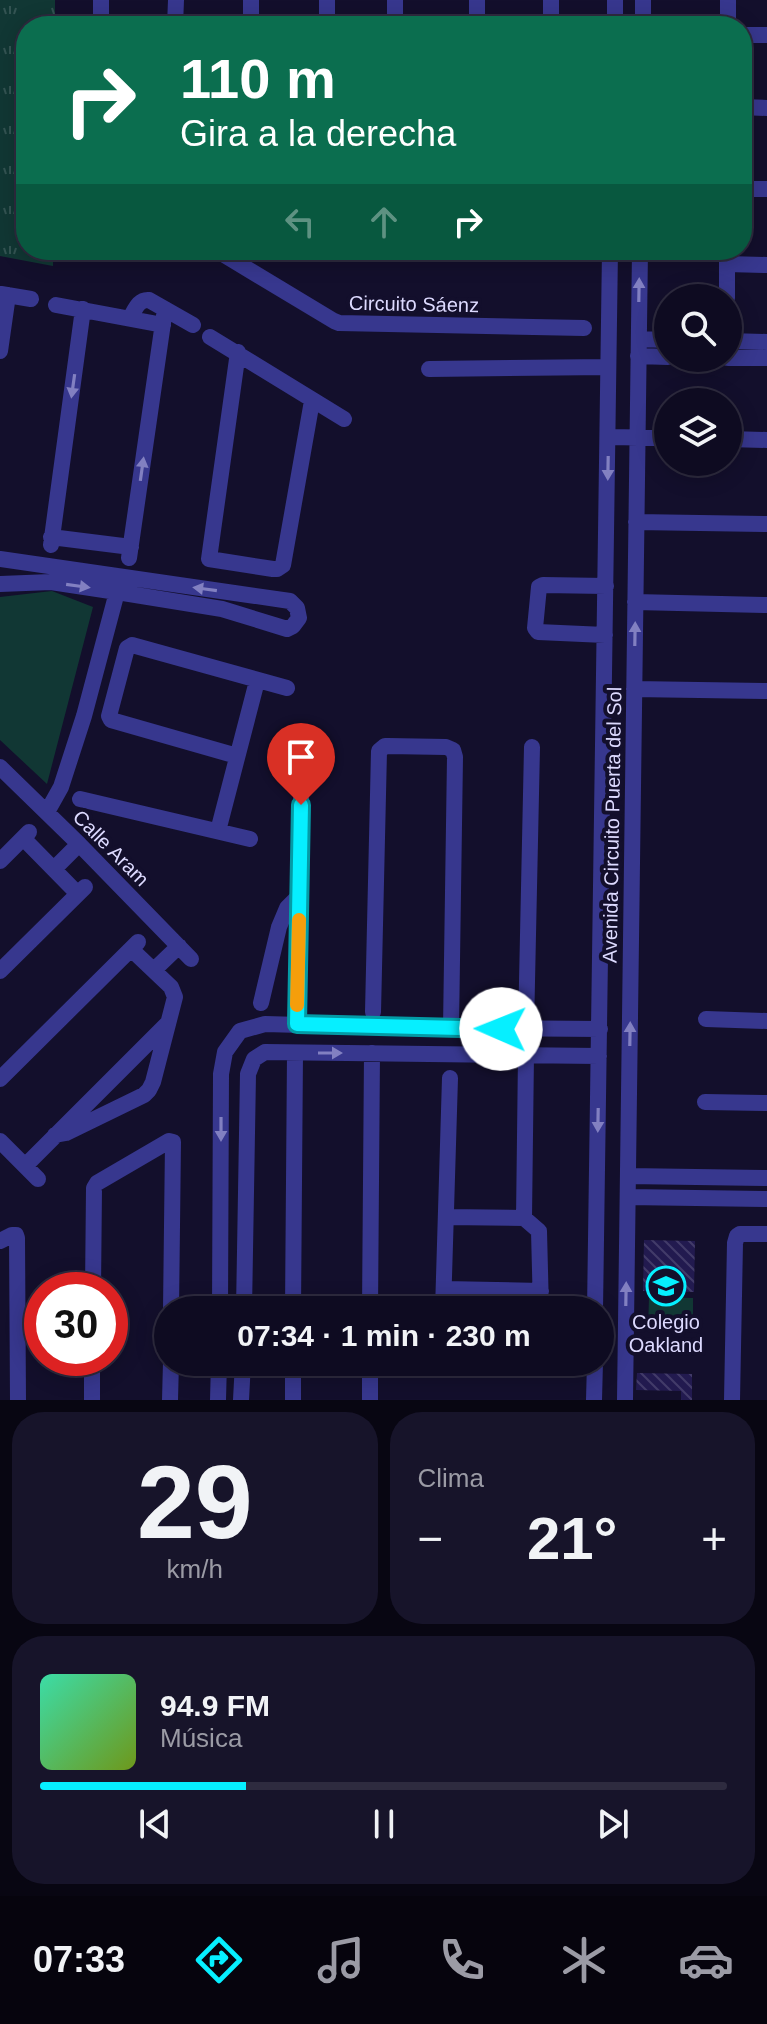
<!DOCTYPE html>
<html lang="es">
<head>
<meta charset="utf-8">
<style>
  :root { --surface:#0e0b21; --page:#17142a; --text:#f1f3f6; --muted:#9b9ba5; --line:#2e2b3f; --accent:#06efff }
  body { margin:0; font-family:Arial,sans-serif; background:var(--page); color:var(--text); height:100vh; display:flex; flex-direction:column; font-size:30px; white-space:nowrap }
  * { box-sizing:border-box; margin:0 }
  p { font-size:26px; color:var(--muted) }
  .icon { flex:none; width:44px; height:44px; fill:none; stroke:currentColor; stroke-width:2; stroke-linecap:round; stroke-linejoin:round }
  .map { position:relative; height:1400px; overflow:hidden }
  .sheet { display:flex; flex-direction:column; gap:12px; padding:12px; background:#080612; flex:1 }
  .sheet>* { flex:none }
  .top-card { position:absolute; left:16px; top:16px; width:736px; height:244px; border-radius:32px; box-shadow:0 4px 20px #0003,0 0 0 2px var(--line); background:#0b6e4f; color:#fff; overflow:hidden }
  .tools { position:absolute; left:654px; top:284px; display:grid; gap:16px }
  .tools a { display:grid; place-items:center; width:88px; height:88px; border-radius:50%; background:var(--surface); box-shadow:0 4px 20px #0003,0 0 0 2px var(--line); font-size:40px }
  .speed { position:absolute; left:24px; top:1272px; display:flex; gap:16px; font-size:40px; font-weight:700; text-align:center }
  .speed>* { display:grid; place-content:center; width:104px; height:104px; border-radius:50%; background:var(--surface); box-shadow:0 4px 20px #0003,0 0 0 2px var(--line); line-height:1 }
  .speed .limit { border:12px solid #d22; background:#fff; color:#111 }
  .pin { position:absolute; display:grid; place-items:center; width:68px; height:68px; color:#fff; margin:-82px -34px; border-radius:50% 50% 50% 0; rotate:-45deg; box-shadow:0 0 8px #0007 }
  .pin .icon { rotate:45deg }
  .me { position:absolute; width:88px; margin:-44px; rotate:271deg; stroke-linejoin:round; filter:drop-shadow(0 0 6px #0008) }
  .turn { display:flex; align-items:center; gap:28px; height:168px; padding:0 32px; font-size:36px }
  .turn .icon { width:104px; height:104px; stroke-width:2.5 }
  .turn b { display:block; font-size:56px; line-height:68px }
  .lanes { display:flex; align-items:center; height:76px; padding:0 32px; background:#0003; justify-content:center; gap:40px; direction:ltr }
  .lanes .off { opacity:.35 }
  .big { font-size:60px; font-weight:700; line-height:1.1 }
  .sheet .card { flex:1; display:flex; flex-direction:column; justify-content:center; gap:12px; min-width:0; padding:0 28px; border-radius:32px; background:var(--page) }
  .sheet .dial { align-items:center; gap:0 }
  .dial b { font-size:104px; line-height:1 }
  .song { display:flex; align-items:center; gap:24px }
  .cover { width:96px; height:96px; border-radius:12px; background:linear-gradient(135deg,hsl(160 70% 55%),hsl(80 70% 35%)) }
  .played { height:8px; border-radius:4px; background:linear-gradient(90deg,var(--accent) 30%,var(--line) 30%) }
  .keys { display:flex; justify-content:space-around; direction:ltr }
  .heat { display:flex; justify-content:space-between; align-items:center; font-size:44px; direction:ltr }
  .sheet .tiles { flex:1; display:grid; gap:12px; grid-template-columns:1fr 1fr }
  .card:last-child { grid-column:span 2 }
  .trip { position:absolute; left:154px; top:1296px; width:460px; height:80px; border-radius:40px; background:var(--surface); box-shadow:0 4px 20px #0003,0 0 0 2px var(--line); font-weight:700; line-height:80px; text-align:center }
  .tab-bar { display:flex; height:128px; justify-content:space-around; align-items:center; background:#06040d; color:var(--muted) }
  .tab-bar .icon { width:56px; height:56px }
  .tab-bar .selected { color:var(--accent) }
  .tab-bar b { font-size:36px; color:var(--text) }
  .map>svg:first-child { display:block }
</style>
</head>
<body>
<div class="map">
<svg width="767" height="1400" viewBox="0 0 767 1400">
  <defs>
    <pattern id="grass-tufts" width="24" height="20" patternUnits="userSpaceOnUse" patternTransform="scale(2)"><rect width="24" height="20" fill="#113734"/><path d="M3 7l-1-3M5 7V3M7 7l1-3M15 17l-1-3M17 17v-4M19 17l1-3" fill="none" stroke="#335352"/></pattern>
    <pattern id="building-back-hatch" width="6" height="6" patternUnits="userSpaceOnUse" patternTransform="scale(2)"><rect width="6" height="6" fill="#221a4f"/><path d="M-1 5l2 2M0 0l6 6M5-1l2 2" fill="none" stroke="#423b69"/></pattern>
  </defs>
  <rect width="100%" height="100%" fill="#130f2c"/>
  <path fill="url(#grass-tufts)" d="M0,0H55V26H26V250H53V266L0,256Z"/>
  <path fill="#113734" d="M52,591L93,607L47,784L0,740V597Z
    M649,1297L693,1298V1332L648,1330Z"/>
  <path fill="url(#building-back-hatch)" d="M644,1240L695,1241L694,1292L643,1291Z
    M637,1373L692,1374V1400H681V1391L636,1390Z"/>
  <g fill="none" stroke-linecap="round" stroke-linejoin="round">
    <path stroke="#37378e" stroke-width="16" d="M101,26V0
      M175,26L176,0
      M251,26V0
      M327,26V0
      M395,26V0
      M477,26V0
      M551,26V0
      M615,26V0
      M643,26V0
      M728,26V0
      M748,35H767
      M742,107L767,108
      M745,189H767
      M216,250L334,321L339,323L584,328
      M412,250L590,252
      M727,264L767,265
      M1,294L31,299
      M727,298V250
      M56,305L163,325
      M130,318C135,310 138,299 149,300L193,325
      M210,337L344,419
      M639,339L668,340
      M728,341L767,342
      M0,351L8,295
      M238,352L209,559L273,569H277L283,565L312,401
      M638,356L668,357
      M728,358H767
      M429,369L608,367
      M609,437L668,438
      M728,439L767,440
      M636,522L767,524
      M51,537L131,547
      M51,545L83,309
      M129,558L165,309
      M0,559L290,601L297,608L299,618L293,626L287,629L222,609L117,592L51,582L0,584
      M635,602L767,605
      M605,635L538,632L535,628L539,587L543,585L606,586
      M634,689L767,691
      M237,756L111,720L109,716L127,648L132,645L287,688
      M0,767L79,844L191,959
      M80,799L250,839
      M47,812L61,787L84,716L117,592
      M218,831L257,681
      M23,838L78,894
      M0,861L29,832
      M54,869L79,844
      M154,970L179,946
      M0,971L85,887
      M261,1003L279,927L287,908L299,896
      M373,1012L379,751L385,746H388L446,747L453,750L455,757L451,1028
      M706,1019L767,1021
      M297,1024L302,744
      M526,1029L532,747
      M526,1054L524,1218L539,1231L541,1310
      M0,1079L138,942
      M705,1102L767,1103
      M55,1135L66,1133L144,1095L149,1090L153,1082L175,997L171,987L131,949
      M0,1141L38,1179
      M25,1166L168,1023
      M628,1176L767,1178
      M628,1197L767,1199
      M446,1217L524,1218
      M0,1241L12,1235H16L17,1238L18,1400
      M444,1289L541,1291
      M93,1290L94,1188L97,1183L169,1141L173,1142L171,1310
      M220,1310L221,1074L225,1052L240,1031L265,1024L372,1027L600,1029
      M244,1310L248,1074L254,1059L265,1052L599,1056
      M293,1310L295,1053
      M370,1310L372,1053
      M443,1310L450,1078
      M595,1310L610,250
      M92,1400V1358
      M170,1400L171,1362
      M218,1400L219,1362
      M241,1400L243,1362
      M293,1400V1362
      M370,1400V1362
      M594,1400L595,1362
      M625,1400L640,250
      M732,1400L735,1243L737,1236L740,1234H767"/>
  </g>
  <defs><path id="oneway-solid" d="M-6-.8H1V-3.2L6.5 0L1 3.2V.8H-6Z" transform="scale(2)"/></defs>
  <g fill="#8280c1">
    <use href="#oneway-solid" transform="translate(639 290) rotate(-89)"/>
    <use href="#oneway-solid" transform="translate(73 386) rotate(98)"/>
    <use href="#oneway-solid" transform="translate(608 468) rotate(91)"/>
    <use href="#oneway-solid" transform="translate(142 469) rotate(-82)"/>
    <use href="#oneway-solid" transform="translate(78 586) rotate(8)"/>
    <use href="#oneway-solid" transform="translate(205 589) rotate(-172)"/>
    <use href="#oneway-solid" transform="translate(635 634) rotate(-89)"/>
    <use href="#oneway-solid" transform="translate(630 1034) rotate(-89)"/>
    <use href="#oneway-solid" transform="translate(330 1053)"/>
    <use href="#oneway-solid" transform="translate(598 1120) rotate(91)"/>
    <use href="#oneway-solid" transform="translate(221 1129) rotate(90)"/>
    <use href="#oneway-solid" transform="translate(626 1294) rotate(-89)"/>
  </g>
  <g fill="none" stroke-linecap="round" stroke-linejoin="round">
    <g stroke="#049ba6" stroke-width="20">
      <path id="route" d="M301,805L297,1024L501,1029"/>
    </g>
    <use href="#route" stroke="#06efff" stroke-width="14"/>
    <path stroke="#f59e0b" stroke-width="14" d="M297,1005L299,920"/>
  </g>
  <defs>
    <g id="school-ring" transform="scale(2)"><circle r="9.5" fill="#130f2c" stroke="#06efff" stroke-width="1.5"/><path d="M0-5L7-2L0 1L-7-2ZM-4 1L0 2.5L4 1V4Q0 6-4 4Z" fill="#06efff"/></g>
  </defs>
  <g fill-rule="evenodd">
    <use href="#school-ring" x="666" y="1286"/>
  </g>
  <g text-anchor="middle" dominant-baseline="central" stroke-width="8" stroke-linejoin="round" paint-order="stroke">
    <g font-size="20" fill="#dddaff" stroke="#130f2c">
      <text transform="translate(414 304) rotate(1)">Circuito Sáenz</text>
      <text transform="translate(612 825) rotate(-89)">Avenida Circuito Puerta del Sol</text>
      <text transform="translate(111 848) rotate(45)">Calle Aram</text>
    </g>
    <g font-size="20" fill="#dddaff" stroke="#130f2c">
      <text x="666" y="1322">Colegio<tspan x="666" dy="23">Oakland</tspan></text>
    </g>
  </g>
</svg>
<div class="tools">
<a><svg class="icon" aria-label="search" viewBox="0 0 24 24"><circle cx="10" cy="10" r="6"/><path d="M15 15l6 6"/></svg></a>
<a><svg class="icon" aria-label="layers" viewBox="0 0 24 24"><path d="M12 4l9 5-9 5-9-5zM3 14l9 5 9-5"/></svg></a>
</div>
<div class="speed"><div class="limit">30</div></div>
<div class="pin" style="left:301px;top:805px;background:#d93025"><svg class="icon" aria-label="arrive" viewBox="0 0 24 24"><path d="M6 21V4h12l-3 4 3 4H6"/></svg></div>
<svg class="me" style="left:501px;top:1029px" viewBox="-20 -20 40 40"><circle r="19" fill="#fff"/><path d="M0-13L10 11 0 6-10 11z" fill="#06efff"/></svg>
<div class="trip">07:34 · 1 min · 230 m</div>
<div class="top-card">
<div class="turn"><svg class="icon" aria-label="right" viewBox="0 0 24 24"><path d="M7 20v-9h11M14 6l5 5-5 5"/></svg><div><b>110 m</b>Gira a la derecha</div></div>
<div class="lanes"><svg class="icon off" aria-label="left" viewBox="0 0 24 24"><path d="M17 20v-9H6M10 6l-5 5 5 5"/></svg><svg class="icon off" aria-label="ahead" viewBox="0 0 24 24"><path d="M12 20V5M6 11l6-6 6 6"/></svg><svg class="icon" aria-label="right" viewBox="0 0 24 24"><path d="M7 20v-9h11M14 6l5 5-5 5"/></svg></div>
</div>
</div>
<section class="sheet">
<div class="tiles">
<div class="card dial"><b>29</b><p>km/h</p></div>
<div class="card"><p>Clima</p>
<div class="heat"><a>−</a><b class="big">21°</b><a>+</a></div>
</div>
<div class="card">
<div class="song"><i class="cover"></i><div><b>94.9 FM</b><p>Música</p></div></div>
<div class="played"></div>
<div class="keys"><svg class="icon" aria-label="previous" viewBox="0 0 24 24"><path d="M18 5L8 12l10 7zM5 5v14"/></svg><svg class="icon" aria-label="pause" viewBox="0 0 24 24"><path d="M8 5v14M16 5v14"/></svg><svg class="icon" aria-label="next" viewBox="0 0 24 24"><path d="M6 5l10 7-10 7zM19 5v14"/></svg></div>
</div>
</div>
</section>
<nav class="tab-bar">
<b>07:33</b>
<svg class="icon selected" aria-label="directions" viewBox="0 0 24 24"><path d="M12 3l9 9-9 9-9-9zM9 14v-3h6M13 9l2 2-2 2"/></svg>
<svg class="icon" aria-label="music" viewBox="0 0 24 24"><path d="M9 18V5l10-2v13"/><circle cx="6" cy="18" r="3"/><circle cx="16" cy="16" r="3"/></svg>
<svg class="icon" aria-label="phone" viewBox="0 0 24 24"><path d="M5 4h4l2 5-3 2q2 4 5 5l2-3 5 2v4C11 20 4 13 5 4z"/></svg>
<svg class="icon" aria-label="climate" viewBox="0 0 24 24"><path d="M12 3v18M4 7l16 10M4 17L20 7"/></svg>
<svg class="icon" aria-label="car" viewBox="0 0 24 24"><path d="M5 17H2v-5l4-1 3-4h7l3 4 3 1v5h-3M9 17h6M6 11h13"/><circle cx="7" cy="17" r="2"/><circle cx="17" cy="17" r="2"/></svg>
</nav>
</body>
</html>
